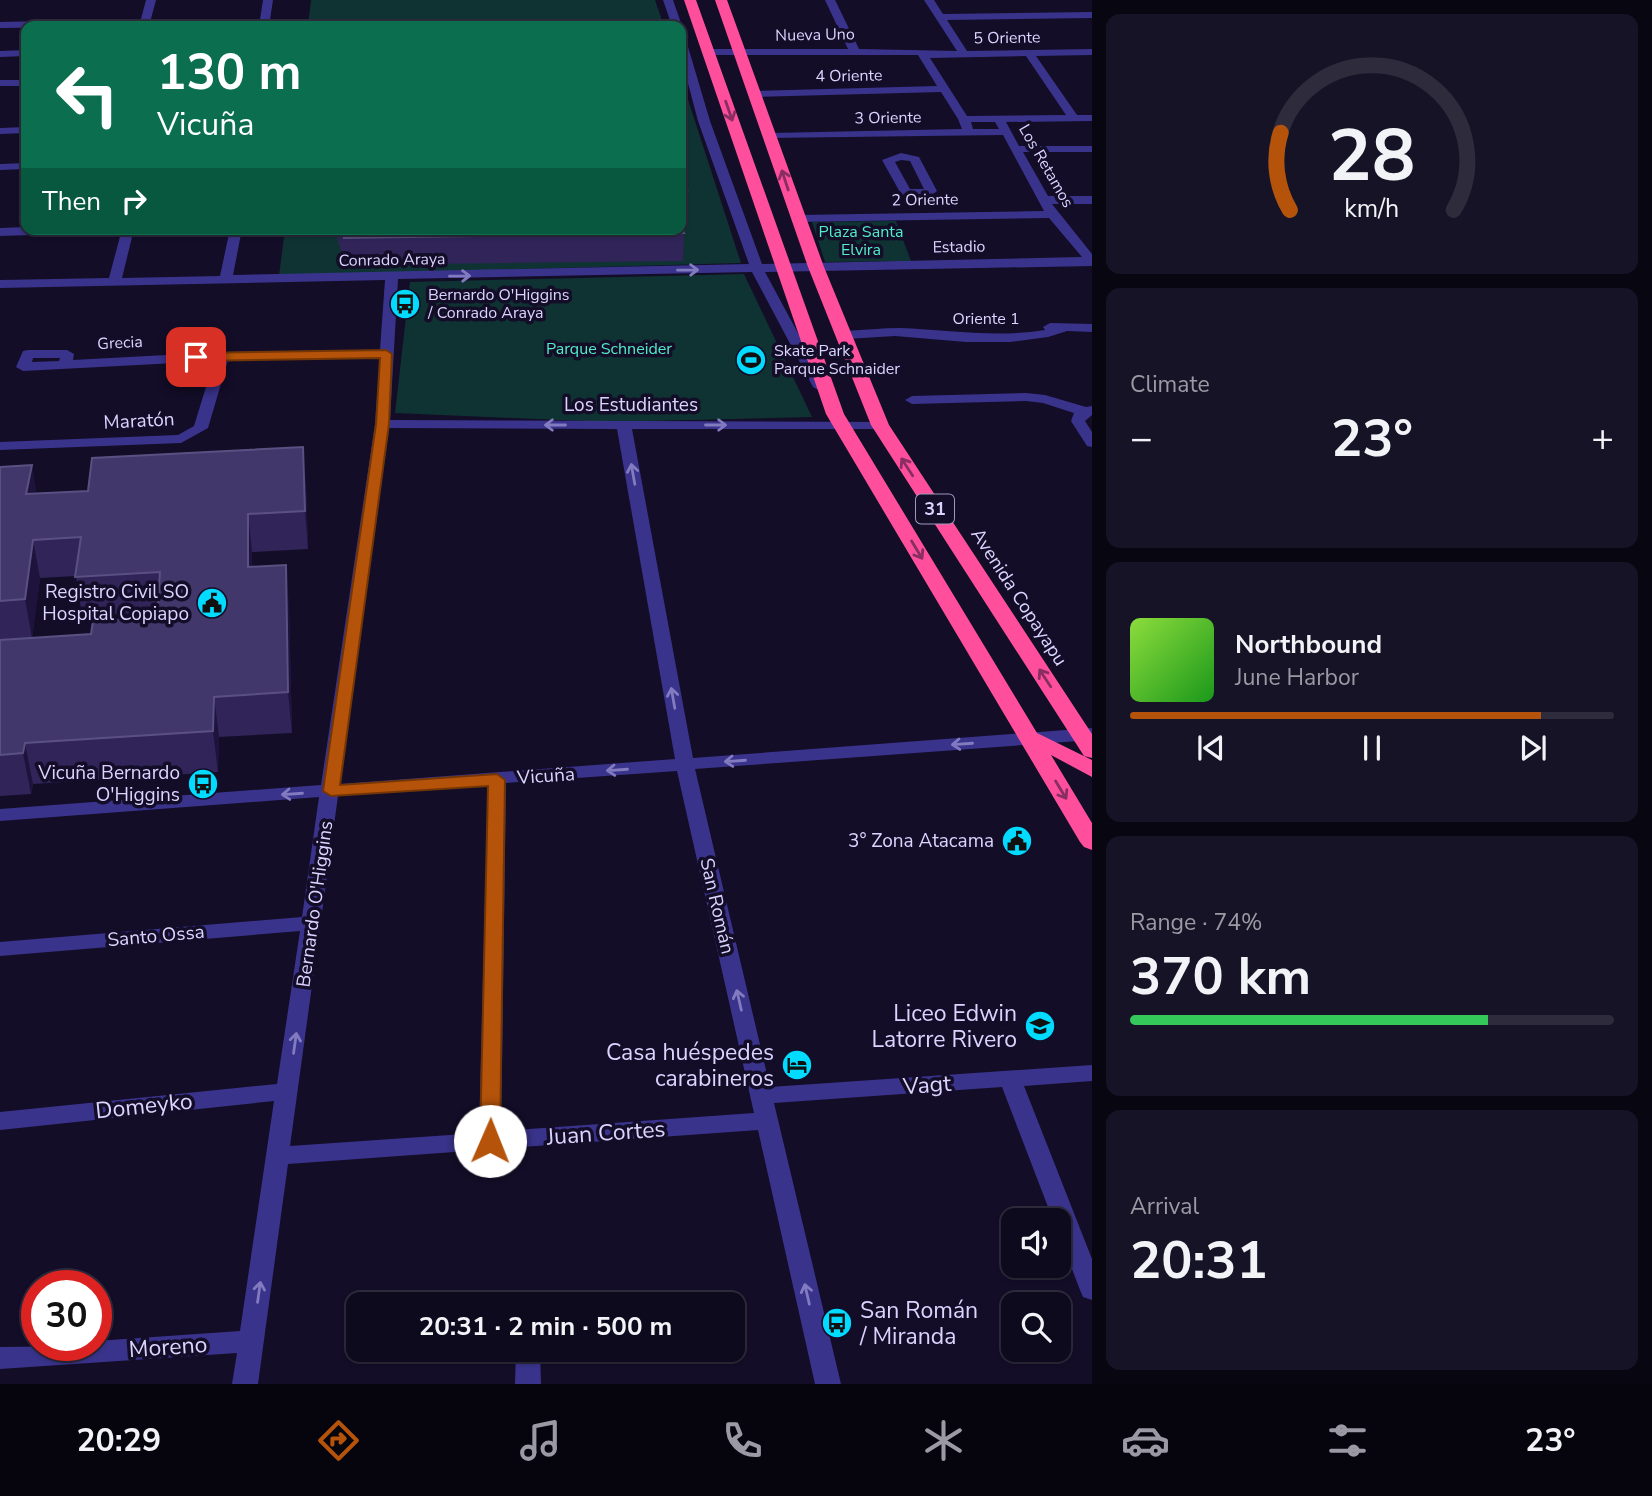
<!DOCTYPE html>
<html lang="en">
<head>
<meta charset="utf-8">
<style>
  :root { --surface:#0e0a1e; --page:#171327; --text:#f1f3f6; --muted:#9b9aa4; --line:#2e2b3c; --accent:#b45309 }
  body { margin:0; font-family:"Nunito Sans",sans-serif; background:var(--page); color:var(--text); height:100vh; display:flex; flex-direction:column; font-size:26px; white-space:nowrap }
  * { box-sizing:border-box; margin:0 }
  p { font-size:23px; color:var(--muted) }
  .icon { flex:none; width:38px; height:38px; fill:none; stroke:currentColor; stroke-width:2; stroke-linecap:round; stroke-linejoin:round }
  .map { position:relative; flex:1; overflow:hidden }
  .side { display:flex; flex-direction:column; gap:14px; padding:14px; background:#080610; width:560px }
  .side>* { flex:none }
  .banner { position:absolute; left:21px; top:21px; width:665px; height:214px; border-radius:14px; box-shadow:0 2px 5px #0004,0 0 0 2px var(--line); background:#0b6e4f; color:#fff; overflow:hidden }
  .buttons { position:absolute; left:1001px; top:1208px; display:grid; gap:14px }
  .buttons a { display:grid; place-items:center; width:70px; height:70px; border-radius:14px; background:var(--surface); box-shadow:0 2px 5px #0004,0 0 0 2px var(--line); font-size:35px }
  .speed { position:absolute; left:21px; top:1270px; display:flex; gap:14px; font-size:35px; font-weight:700; text-align:center }
  .speed>* { display:grid; place-content:center; width:91px; height:91px; border-radius:50%; background:var(--surface); box-shadow:0 2px 5px #0004,0 0 0 2px var(--line); line-height:1 }
  .speed .limit { border:10px solid #d22; background:#fff; color:#111 }
  .pin { position:absolute; display:grid; place-items:center; width:60px; height:60px; color:#fff; margin:-30px; border-radius:14px; box-shadow:0 4px 10px #0006 }
  .me { position:absolute; width:77px; margin:-38px; rotate:1deg; stroke-linejoin:round; filter:drop-shadow(0 0 5px #0008) }
  .turn { display:flex; align-items:center; gap:24px; height:147px; padding:0 21px; font-size:32px }
  .turn .icon { width:91px; height:91px; stroke-width:2.5 }
  .turn b { display:block; font-size:49px; line-height:60px }
  .then { display:flex; align-items:center; height:66px; padding:0 21px; background:#0003; gap:14px; font-size:26px }
  .big { font-size:52px; font-weight:700; line-height:1.1 }
  .side .widget { flex:1; display:flex; flex-direction:column; justify-content:center; gap:10px; min-width:0; padding:0 24px; border-radius:14px; background:var(--page) }
  .side .dial { align-items:center; gap:0 }
  .dial svg { height:182px; overflow:visible; fill:none; stroke:var(--line); stroke-width:7; stroke-linecap:round; text-anchor:middle }
  .dial text { fill:var(--text); stroke:none }
  .song { display:flex; align-items:center; gap:21px }
  .cover { width:84px; height:84px; border-radius:10px; background:linear-gradient(135deg,hsl(90 70% 55%),hsl(120 70% 35%)) }
  .played { height:7px; border-radius:4px; background:linear-gradient(90deg,var(--accent) 85%,var(--line) 85%) }
  .keys { display:flex; justify-content:space-around; direction:ltr }
  .heat { display:flex; justify-content:space-between; align-items:center; font-size:38px; direction:ltr }
  .charge { height:10px; border-radius:5px; background:linear-gradient(90deg,#34c759 74%,var(--line) 0) }
  .trip { position:absolute; left:346px; top:1292px; width:399px; height:70px; border-radius:14px; background:var(--surface); box-shadow:0 2px 5px #0004,0 0 0 2px var(--line); font-weight:700; line-height:70px; text-align:center }
  .tab-bar { display:flex; height:112px; justify-content:space-around; align-items:center; background:#06040c; color:var(--muted) }
  .tab-bar .icon { width:49px; height:49px }
  .tab-bar .active { color:var(--accent) }
  .tab-bar b { font-size:32px; color:var(--text) }
  main { display:flex; flex:1; min-height:0 }
  .map>svg:first-child { display:block }
</style>
</head>
<body>
<main>
<div class="map">
<svg width="1092" height="1384" viewBox="0 0 1092 1384">
  <rect width="100%" height="100%" fill="#130d28"/>
  <path fill="#0f3333" d="M311,0H655L664,26H308Z
    M681,78L741,263L279,276L285,229H681Z
    M896,221L911,261L825,262L812,222Z
    M744,274L812,417L607,422L395,413L410,282Z"/>
  <g fill="none" stroke-linecap="round" stroke-linejoin="round">
    <path fill="#3a338c" fill-rule="evenodd" d="M146,0H156L149,26L0,28V22L141,19Z
      M263,0H273L269,26H259Z
      M663,0H673L682,26L681,28L672,26Z
      M825,0H835L859,49L957,51L924,0H934L943,14L1092,12V18L947,20L967,51L1092,49V55L1036,56L1077,115H1092V121L1006,122L1019,146H1092V152H1023L1048,196H1092V204H1052L1092,254V266L765,272L827,387L820,391L813,387L752,272L398,279L390,420L885,422L887,425L885,428L880,429H632L693,758L1092,728V740L695,769L770,1087L1092,1065V1081L1024,1086L1092,1259V1300L1083,1297L1080,1290L1059,1235V1220H1053L1002,1087L774,1103L841,1384H815L758,1130L288,1164L258,1384H232L237,1353L0,1369V1347L96,1346V1341L240,1331L274,1101L0,1130V1112L277,1084L300,931L0,956V942L302,917L319,797L0,821V809L321,785L375,424L380,358L228,360L208,428L181,443L0,450V442L178,435L194,426L214,361L23,371L16,367L23,351L28,350H67L74,354L73,360L222,352L380,350L385,280L0,288V280L109,278L122,229H134L122,278L220,276L230,229H242L233,275L749,264L698,121L681,57V37L686,40L710,121L762,264L1082,257L1049,218L794,222L792,219L798,215L1044,211L1003,135L767,138L765,136L771,133L962,129L958,119L941,92L755,97L750,94L755,91L937,86L918,55H709L704,52L709,49H848ZM1026,56L1066,115L967,116L930,58ZM971,122H995L999,129H973ZM33,358H60L59,361L32,362ZM389,428L617,429L675,759L340,784ZM677,771L754,1113L501,1131L506,783ZM488,785L479,1133L290,1146L338,796Z
      M26,50V56L0,57V51Z
      M0,80H26V86H0Z
      M26,127V133L0,134V128Z
      M901,153L919,157L937,191C925,201 915,197 901,194L882,160ZM901,160L910,161L924,189H910L895,162Z
      M26,163V169L0,170V164Z
      M26,227V229H100L94,233L0,236V228Z
      M1050,323L1092,324V332L1067,331L1048,337L1010,342H966L895,336L846,339L839,335L846,331C864,330 882,328 900,328C949,330 996,338 1045,330L1043,327Z
      M1026,393L1045,395L1086,407L1092,406V415L1085,421L1092,432V447L1087,446L1071,421L1074,413L1043,403L1026,401L912,404L905,400L912,396Z
      M516,1349H540L541,1384H515Z"/>
    <path fill="#ff4f9c" fill-rule="evenodd" d="M684,0H696L844,414L1037,733L1092,760V777L1051,755L1092,823V850L1084,847L1080,842L826,414Z
      M715,0H727L824,267L889,425L1092,734V758L1084,756L871,425L808,267Z"/>
  </g>
  <path fill="#302458" fill-rule="evenodd" d="M334,229H681L684,233L683,261L346,265Z
    M0,467L36,493L306,484L308,549L252,552V567L289,604L292,733L219,737L218,772L33,784L31,794L0,796ZM76,576L82,616L158,612L157,617L91,634L32,638L40,578Z"/>
  <path fill="#1d133d" d="M681,190H687L686,217H681Z
    M303,447L306,484L308,549L305,511Z
    M32,465L38,502L26,494Z
    M248,514L252,552V606L248,567Z
    M33,540L40,578L32,638L25,599Z
    M286,565L289,604L292,733L288,692Z
    M214,697L219,737L218,772L213,731Z
    M25,743L33,784L31,794L23,753Z"/>
  <path fill="#42376a" stroke="#5a5081" stroke-width="2" d="M681,180L687,190H681Z
    M681,227L684,233L344,238L342,229H681Z
    M303,447L305,511L248,514V567L286,565L288,692L214,697L213,731L25,743L23,753L0,755V640L91,634L93,621L157,617L160,572L75,577L81,537L33,540L25,599L0,601V467L32,465L26,494L88,491L92,458Z"/>
  <defs><path id="oneway-shaft" d="M-6 0H5M1.5-3L5.5 0L1.5 3" fill="none" stroke-width="1.6" stroke-linecap="round" stroke-linejoin="round" transform="scale(1.75)"/></defs>
  <g stroke="#892e62">
    <use href="#oneway-shaft" transform="translate(729 111) rotate(71)"/>
    <use href="#oneway-shaft" transform="translate(785 180) rotate(-108)"/>
    <use href="#oneway-shaft" transform="translate(907 467) rotate(-123)"/>
    <use href="#oneway-shaft" transform="translate(917 550) rotate(59)"/>
    <use href="#oneway-shaft" transform="translate(1045 678) rotate(-123)"/>
    <use href="#oneway-shaft" transform="translate(1061 790) rotate(59)"/>
  </g>
  <g stroke="#827bc0">
    <use href="#oneway-shaft" transform="translate(688 270) rotate(-1)"/>
    <use href="#oneway-shaft" transform="translate(460 276) rotate(-1)"/>
    <use href="#oneway-shaft" transform="translate(555 425) rotate(-180)"/>
    <use href="#oneway-shaft" transform="translate(716 425)"/>
    <use href="#oneway-shaft" transform="translate(633 474) rotate(-100)"/>
    <use href="#oneway-shaft" transform="translate(673 698) rotate(-100)"/>
    <use href="#oneway-shaft" transform="translate(962 744) rotate(176)"/>
    <use href="#oneway-shaft" transform="translate(735 761) rotate(176)"/>
    <use href="#oneway-shaft" transform="translate(617 770) rotate(176)"/>
    <use href="#oneway-shaft" transform="translate(292 794) rotate(176)"/>
    <use href="#oneway-shaft" transform="translate(739 1000) rotate(-103)"/>
    <use href="#oneway-shaft" transform="translate(295 1043) rotate(-82)"/>
    <use href="#oneway-shaft" transform="translate(259 1292) rotate(-82)"/>
    <use href="#oneway-shaft" transform="translate(807 1294) rotate(-103)"/>
  </g>
  <path fill="#b45309" stroke="#753606" stroke-width="2" d="M386,350L392,354L389,424L340,785L497,774L505,780L500,1141L497,1147L490,1149L483,1147L480,1141L488,786L331,796L323,791L376,424L380,358L196,361L190,357L196,353Z"/>
  <defs>
    <g id="bus-disc" transform="scale(1.575)"><circle r="9.5" fill="#00dbff" stroke="#130d28"/><path d="M-5-6H5V4H4V6H2V4H-2V6H-4V4H-5ZM-3.5-4V0h7V-4ZM-3.5 1.2v1.5H-2V1.2ZM2 1.2v1.5H3.5V1.2Z" fill="#111"/></g>
    <g id="stadium-disc" transform="scale(1.575)"><circle r="9.5" fill="#00dbff" stroke="#130d28"/><path d="M0-5a6.5 5 0 1 0 0 10a6.5 5 0 1 0 0-10ZM-3.5-1.8h7v3.6h-7Z" fill="#111"/></g>
    <g id="civic-disc" transform="scale(1.575)"><circle r="9.5" fill="#00dbff" stroke="#130d28"/><path d="M-.6-6.5H3V-4.5H.6V-3L4-1V1h2V6H-6V1h2V-1L-.6-3ZM-1.2 2.5V6h2.4V2.5Z" fill="#111"/></g>
    <g id="school-disc" transform="scale(1.575)"><circle r="9.5" fill="#00dbff" stroke="#130d28"/><path d="M0-5L7-2L0 1L-7-2ZM-4 1L0 2.5L4 1V4Q0 6-4 4Z" fill="#111"/></g>
    <g id="hotel-disc" transform="scale(1.575)"><circle r="9.5" fill="#00dbff" stroke="#130d28"/><path d="M-6-4.5h1.5V1H6V5H4.5V3h-9V5H-6ZM-4 0a1.8 1.8 0 1 1 3.6 0ZM.5 0V-2.5h3Q6-2.5 6 0Z" fill="#111"/></g>
  </defs>
  <g fill-rule="evenodd">
    <use href="#bus-disc" x="405" y="304"/>
    <use href="#stadium-disc" x="751" y="360"/>
    <use href="#civic-disc" x="212" y="603"/>
    <use href="#bus-disc" x="203" y="784"/>
    <use href="#civic-disc" x="1017" y="841"/>
    <use href="#school-disc" x="1040" y="1026"/>
    <use href="#hotel-disc" x="797" y="1065"/>
    <use href="#bus-disc" x="837" y="1323"/>
  </g>
  <g text-anchor="middle" dominant-baseline="central" stroke-width="7" stroke-linejoin="round" paint-order="stroke">
    <g font-size="16" fill="#dbd4ff" stroke="#130d28">
      <text transform="translate(815 35) rotate(-1)">Nueva Uno</text>
      <text transform="translate(1007 38) rotate(-1)">5 Oriente</text>
      <text transform="translate(849 76) rotate(-1)">4 Oriente</text>
      <text transform="translate(888 118) rotate(-1)">3 Oriente</text>
      <text transform="translate(1046 166) rotate(60)">Los Retamos</text>
      <text transform="translate(925 200) rotate(-1)">2 Oriente</text>
      <text transform="translate(959 247) rotate(-1)">Estadio</text>
      <text transform="translate(392 260) rotate(-1)">Conrado Araya</text>
      <text x="986" y="319">Oriente 1</text>
      <text transform="translate(120 343) rotate(-3)">Grecia</text>
    </g>
    <g font-size="16" fill="#52edcc" stroke="#130d28">
      <text x="861" y="232">Plaza Santa<tspan x="861" dy="18">Elvira</tspan></text>
      <text x="609" y="349">Parque Schneider</text>
    </g>
    <g font-size="16" fill="#dbd4ff" stroke="#130d28" text-anchor="start">
      <text x="428" y="295">Bernardo O'Higgins<tspan x="428" dy="18">/ Conrado Araya</tspan></text>
      <text x="774" y="351">Skate Park<tspan x="774" dy="18">Parque Schnaider</tspan></text>
    </g>
    <rect fill="#130d28" stroke="#9f98be" stroke-width="2" x="916" y="494.5" width="38" height="29" rx="5"/>
    <g font-size="18" font-weight="bold" fill="#dbd4ff">
      <text x="935" y="509">31</text>
    </g>
    <g font-size="19" fill="#dbd4ff" stroke="#130d28">
      <text x="631" y="405">Los Estudiantes</text>
      <text transform="translate(139 421) rotate(-3)">Maratón</text>
      <text transform="translate(1019 597) rotate(57)">Avenida Copayapu</text>
      <text transform="translate(546 776) rotate(-4)">Vicuña</text>
      <text transform="translate(315 904) rotate(-82)">Bernardo O'Higgins</text>
      <text transform="translate(717 906) rotate(77)">San Román</text>
      <text transform="translate(156 936) rotate(-5)">Santo Ossa</text>
    </g>
    <g font-size="19" fill="#dbd4ff" stroke="#130d28" text-anchor="end">
      <text x="189" y="592">Registro Civil SO<tspan x="189" dy="22">Hospital Copiapo</tspan></text>
      <text x="180" y="773">Vicuña Bernardo<tspan x="180" dy="22">O'Higgins</tspan></text>
      <text x="994" y="841">3° Zona Atacama</text>
    </g>
    <g font-size="23" fill="#dbd4ff" stroke="#130d28" text-anchor="end">
      <text x="1017" y="1013">Liceo Edwin<tspan x="1017" dy="26">Latorre Rivero</tspan></text>
      <text x="774" y="1052">Casa huéspedes<tspan x="774" dy="26">carabineros</tspan></text>
      <text x="860" y="1310" text-anchor="start">San Román<tspan x="860" dy="26">/ Miranda</tspan></text>
    </g>
    <g font-size="23" fill="#dbd4ff" stroke="#130d28">
      <text transform="translate(927 1085) rotate(-4)">Vagt</text>
      <text transform="translate(144 1106) rotate(-6)">Domeyko</text>
      <text transform="translate(606 1133) rotate(-4)">Juan Cortes</text>
      <text transform="translate(168 1347) rotate(-4)">Moreno</text>
    </g>
  </g>
</svg>
<div class="buttons">
<a><svg class="icon" aria-label="sound" viewBox="0 0 24 24"><path d="M4 9h4l5-4v14l-5-4H4zM17 9q2 3 0 6"/></svg></a>
<a><svg class="icon" aria-label="search" viewBox="0 0 24 24"><circle cx="10" cy="10" r="6"/><path d="M15 15l6 6"/></svg></a>
</div>
<div class="speed"><div class="limit">30</div></div>
<div class="pin" style="left:196px;top:357px;background:#d93025"><svg class="icon" aria-label="arrive" viewBox="0 0 24 24"><path d="M6 21V4h12l-3 4 3 4H6"/></svg></div>
<svg class="me" style="left:490px;top:1141px" viewBox="-20 -20 40 40"><circle r="19" fill="#fff"/><path d="M0-13L10 11 0 6-10 11z" fill="#b45309"/></svg>
<div class="trip">20:31 · 2 min · 500 m</div>
<div class="banner">
<div class="turn"><svg class="icon" aria-label="left" viewBox="0 0 24 24"><path d="M17 20v-9H6M10 6l-5 5 5 5"/></svg><div><b>130 m</b>Vicuña</div></div>
<div class="then">Then<svg class="icon" aria-label="right" viewBox="0 0 24 24"><path d="M7 20v-9h11M14 6l5 5-5 5"/></svg></div>
</div>
</div>
<section class="side">
<div class="widget dial"><svg viewBox="0 0 100 80">
<path d="M14 69A42 42 0 1 1 86 69"/>
<path d="M14 69A42 42 0 0 1 10 35" stroke="#b45309"/>
<text x="50" y="56" font-size="32" font-weight="700">28</text>
<text x="50" y="72" font-size="11">km/h</text>
</svg></div>
<div class="widget"><p>Climate</p>
<div class="heat"><a>−</a><b class="big">23°</b><a>+</a></div>
</div>
<div class="widget">
<div class="song"><i class="cover"></i><div><b>Northbound</b><p>June Harbor</p></div></div>
<div class="played"></div>
<div class="keys"><svg class="icon" aria-label="previous" viewBox="0 0 24 24"><path d="M18 5L8 12l10 7zM5 5v14"/></svg><svg class="icon" aria-label="pause" viewBox="0 0 24 24"><path d="M8 5v14M16 5v14"/></svg><svg class="icon" aria-label="next" viewBox="0 0 24 24"><path d="M6 5l10 7-10 7zM19 5v14"/></svg></div>
</div>
<div class="widget"><p>Range · 74%</p><b class="big">370 km</b><div class="charge"></div></div>
<div class="widget"><p>Arrival</p><b class="big">20:31</b></div>
</section>
</main>
<nav class="tab-bar">
<b>20:29</b>
<svg class="icon active" aria-label="directions" viewBox="0 0 24 24"><path d="M12 3l9 9-9 9-9-9zM9 14v-3h6M13 9l2 2-2 2"/></svg>
<svg class="icon" aria-label="music" viewBox="0 0 24 24"><path d="M9 18V5l10-2v13"/><circle cx="6" cy="18" r="3"/><circle cx="16" cy="16" r="3"/></svg>
<svg class="icon" aria-label="phone" viewBox="0 0 24 24"><path d="M5 4h4l2 5-3 2q2 4 5 5l2-3 5 2v4C11 20 4 13 5 4z"/></svg>
<svg class="icon" aria-label="climate" viewBox="0 0 24 24"><path d="M12 3v18M4 7l16 10M4 17L20 7"/></svg>
<svg class="icon" aria-label="car" viewBox="0 0 24 24"><path d="M5 17H2v-5l4-1 3-4h7l3 4 3 1v5h-3M9 17h6M6 11h13"/><circle cx="7" cy="17" r="2"/><circle cx="17" cy="17" r="2"/></svg>
<svg class="icon" aria-label="filters" viewBox="0 0 24 24"><path d="M4 7h16M4 17h16"/><circle cx="9" cy="7" r="2"/><circle cx="15" cy="17" r="2"/></svg>
<b>23°</b>
</nav>
</body>
</html>
